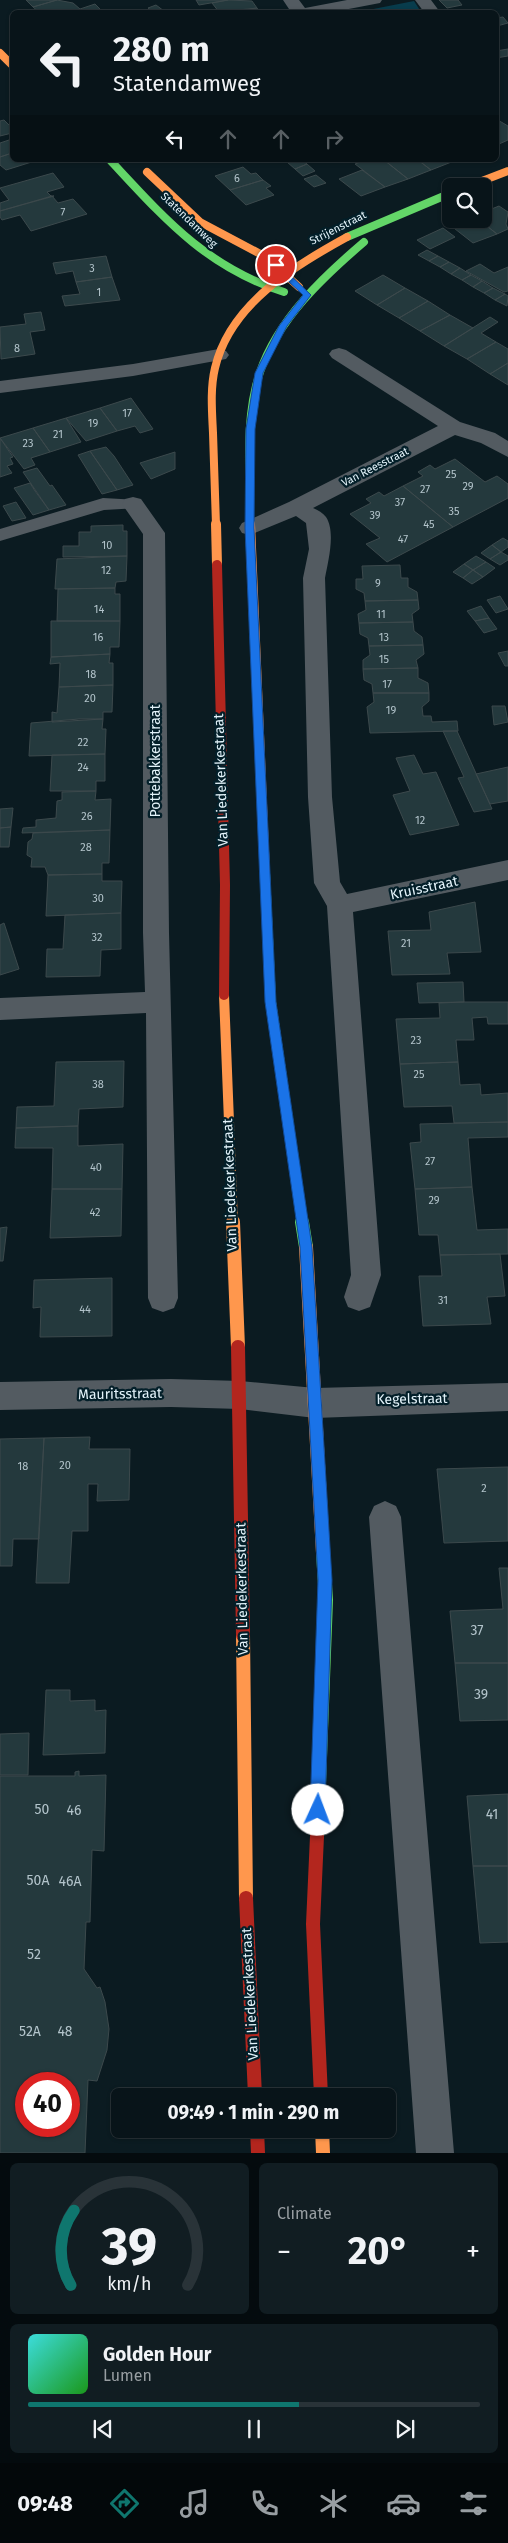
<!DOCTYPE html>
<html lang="en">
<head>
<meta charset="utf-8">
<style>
  :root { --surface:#081419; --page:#111d22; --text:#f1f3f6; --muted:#989ea2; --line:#293338; --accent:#0f766e }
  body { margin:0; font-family:"Fira Sans",sans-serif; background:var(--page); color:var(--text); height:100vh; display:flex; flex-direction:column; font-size:19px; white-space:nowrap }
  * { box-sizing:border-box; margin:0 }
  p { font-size:16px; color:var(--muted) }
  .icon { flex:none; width:28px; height:28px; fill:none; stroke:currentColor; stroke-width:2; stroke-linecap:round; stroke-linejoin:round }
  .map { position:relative; height:2153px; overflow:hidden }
  .details { display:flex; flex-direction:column; gap:10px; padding:10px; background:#040b0e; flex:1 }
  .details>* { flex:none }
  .top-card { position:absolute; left:10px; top:10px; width:489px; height:152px; border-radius:8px; box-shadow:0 1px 4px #0004,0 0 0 1px var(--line); background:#081419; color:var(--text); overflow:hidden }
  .buttons { position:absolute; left:442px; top:178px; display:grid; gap:10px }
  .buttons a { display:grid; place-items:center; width:50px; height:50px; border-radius:8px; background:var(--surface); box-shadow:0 1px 4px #0004,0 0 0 1px var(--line); font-size:25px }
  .speed { position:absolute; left:15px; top:2072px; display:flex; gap:10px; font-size:25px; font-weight:700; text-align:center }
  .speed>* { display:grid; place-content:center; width:65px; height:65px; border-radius:50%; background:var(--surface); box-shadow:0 1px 4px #0004,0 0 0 1px var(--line); line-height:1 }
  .speed .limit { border:8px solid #d22; background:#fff; color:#111 }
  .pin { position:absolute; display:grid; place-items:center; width:42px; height:42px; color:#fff; margin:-21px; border:2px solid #fff; border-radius:50%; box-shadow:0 1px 5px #0007 }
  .me { position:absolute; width:55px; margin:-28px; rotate:2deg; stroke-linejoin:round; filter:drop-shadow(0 0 4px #0008) }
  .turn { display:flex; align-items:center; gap:18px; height:105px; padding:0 20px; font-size:22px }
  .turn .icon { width:65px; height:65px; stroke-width:2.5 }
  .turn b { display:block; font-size:35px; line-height:42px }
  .lanes { display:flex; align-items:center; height:48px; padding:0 20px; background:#0003; justify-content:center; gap:25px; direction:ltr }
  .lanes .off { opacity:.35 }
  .big { font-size:38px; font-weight:700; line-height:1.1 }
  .details .widget { flex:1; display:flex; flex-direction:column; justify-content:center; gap:8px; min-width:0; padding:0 18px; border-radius:8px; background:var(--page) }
  .details .dial { align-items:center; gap:0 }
  .dial svg { height:130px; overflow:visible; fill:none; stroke:var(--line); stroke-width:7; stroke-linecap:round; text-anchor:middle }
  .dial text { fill:var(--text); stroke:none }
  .song { display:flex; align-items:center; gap:15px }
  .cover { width:60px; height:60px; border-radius:8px; background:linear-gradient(135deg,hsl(180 70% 55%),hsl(120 70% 35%)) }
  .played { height:5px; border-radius:2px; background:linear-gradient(90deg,var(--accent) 60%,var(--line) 60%) }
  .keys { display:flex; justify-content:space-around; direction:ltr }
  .heat { display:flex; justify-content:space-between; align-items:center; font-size:28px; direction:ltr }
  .details .tiles { flex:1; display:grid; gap:10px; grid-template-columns:1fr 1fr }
  .widget:last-child { grid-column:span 2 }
  .trip { position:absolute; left:111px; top:2088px; width:285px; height:50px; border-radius:8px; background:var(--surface); box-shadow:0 1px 4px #0004,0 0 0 1px var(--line); font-weight:700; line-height:50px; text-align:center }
  .menu { display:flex; height:80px; justify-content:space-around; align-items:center; background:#03080a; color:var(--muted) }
  .menu .icon { width:35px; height:35px }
  .menu .on { color:var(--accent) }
  .menu b { font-size:22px; color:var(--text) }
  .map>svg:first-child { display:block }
</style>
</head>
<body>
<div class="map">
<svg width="508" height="2153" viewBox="0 0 508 2153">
  <rect width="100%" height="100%" fill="#0b1b21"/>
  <path fill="#083c4c" d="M414,1L421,12H352H358Z"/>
  <path fill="#24393d" stroke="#3c494c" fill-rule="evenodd" d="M26,0H57L33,7Z
    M57,0L73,3L80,9L95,4L100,9L89,12H39L33,7Z
    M196,0H228L199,5Z
    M228,0L252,1L257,8L219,12L212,3Z
    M439,0H458L462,5L447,8Z
    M156,5L164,11L153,12L148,8Z
    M257,8L260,12H231Z
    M503,17L508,23L497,26L496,18Z
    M508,49V56L496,58V51Z
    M496,119L508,126V140L499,144L496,142Z
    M4,120L12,128V133L0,136V121Z
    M12,139V153L0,157V143Z
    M12,153V160H38L6,170L0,165V157Z
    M294,160H302L307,164L295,169L287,162Z
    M366,160H384L408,179L385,187L355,164Z
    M384,160H418L431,170L408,179Z
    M418,160H452L454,161L431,170Z
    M307,164L315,171L303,176L295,169Z
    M243,167L251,174L256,173L263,180L230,190L215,176Z
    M362,170L385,187L361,196L339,179Z
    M53,173L64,187L47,192L51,196H54L0,211V203L9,200L0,188Z
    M316,175L326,183L314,187L304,179Z
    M263,180L271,186L266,188L274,195L246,205L230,190Z
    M52,196L58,203L73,199L87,214L31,231L20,215L2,220L0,217V211Z
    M499,206L508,212L506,224L508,229L497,234L478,219H484V212Z
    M466,219H478L497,234L473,243L450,225Z
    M443,228L455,237L430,249L417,240Z
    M427,250L438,256L429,261L418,255Z
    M106,256L112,277L76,282L73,271L56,274L53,263Z
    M438,256L449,262L440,267L429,261Z
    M449,262L460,268L451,274L440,267Z
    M480,264L494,273L508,267V291L504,292L466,271Z
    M460,268L471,275L462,280L451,274Z
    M383,275L405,288L377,305L355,291Z
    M471,275L482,281L473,287L462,280Z
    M112,277L120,300L65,306L62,296L80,294L76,282Z
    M482,281L493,288L484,293L473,287Z
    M405,288L428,301L399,318L377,305Z
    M493,288L505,294L495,300L484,293Z
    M505,294L508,296L507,306L495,300Z
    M428,301L450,315L420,331L399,318Z
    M41,312L45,330L30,332L35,354L1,359L0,327L26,324L24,314Z
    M450,315L473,328L444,346L420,331Z
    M490,317L498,322L481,333L496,342L467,359L444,346Z
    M496,342L508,349V363L490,374L467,359Z
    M508,363V385L490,374Z
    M131,398L153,429L140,433L135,426L117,431L100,408Z
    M100,408L117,431L86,441L66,418Z
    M66,418L81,442L50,452L33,428Z
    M33,428L50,452L31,458L35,465L24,469L0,438Z
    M0,438L13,457L10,458L13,464L7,466L12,473L0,477Z
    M106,447L114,456L133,485L117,490L90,451Z
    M90,451L117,490L102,494L78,455Z
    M175,452V469L151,479L140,463Z
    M455,459L485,482L497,476L508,484V498L453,527L403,486L423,476L418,472L430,465L435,469Z
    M37,468L50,486L52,485L66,505L49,510L23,472Z
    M30,483L35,491L49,510L33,515L14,488Z
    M403,486L453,527L387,562L366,544L380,538L350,514L371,503L366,499L379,492L384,496Z
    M16,502L26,518L12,521L3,506Z
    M123,525V531H127V556L63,557V546H79V532H91V526Z
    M503,538L508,541V547L501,552L492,545Z
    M492,545L501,552L490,559L481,553Z
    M501,552L508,556V560L500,565L490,559Z
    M127,556L126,581L116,582L115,588L55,589L57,559Z
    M476,556L486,562L473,570L464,564Z
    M486,562L495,568L483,577L473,570Z
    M464,564L473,570L463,578L453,572Z
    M400,565L401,578H408V587L417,592L418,600L365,601L364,593L356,589V579H363L362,566Z
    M473,570L483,577L472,584L463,578Z
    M115,588V594H120V621H57L58,589Z
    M500,596L508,609L496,613L487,600Z
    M418,600L419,609L412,614L413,622L359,623L358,614L366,610L365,601Z
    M481,606L489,618L475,621L467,611Z
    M489,618L497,629L484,633L475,621Z
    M51,621H120L119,647H110V654L51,657Z
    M413,622L414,631L422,637L423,645L369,646L368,638L360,634L359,623Z
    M423,645L424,654L416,660L418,668L363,669V660L370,655L369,646Z
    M508,651V666H505L498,653Z
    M110,654L109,663H113V685L59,687L60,663L50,664L51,657Z
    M418,668V678L428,683L429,693H373L372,684L364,680L363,669Z
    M113,685L112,712H103V719L52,722V712L57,713L59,687Z
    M373,693H429V701L422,707L423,716H431L432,722L457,721L458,731L370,733L367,707L374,702Z
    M492,706H505L508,722L494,725Z
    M79,719H103L102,729H106L105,754L29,756L31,723Z
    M443,731H457L492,809L474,812L458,778L464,777Z
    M105,754V781H96V791H50L52,755Z
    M414,755L423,774L436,772L459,825L410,835L393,795L410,791L396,758Z
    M508,767V801L490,804L476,774Z
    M96,791L95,800L111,799L110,830L22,833L23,828L36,827V820L56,818L57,801L62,800V792Z
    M13,808L11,827L0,828V809Z
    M11,827L9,847H0V828Z
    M110,830L109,863H102V874L48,875L45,867H31L32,858L27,855L28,842L32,839L33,833Z
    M102,874V881H122L121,913L46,916L48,875Z
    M475,902L481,952L447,953L450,974L392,975L388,931L431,930L429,912Z
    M121,913V949L101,950L100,976L46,977L47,949H63L65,915Z
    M4,923L19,969L0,975V925Z
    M463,982L464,1002L419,1003L417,983Z
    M464,1002H508V1024H488L487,1017L472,1018L474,1040H456L458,1062L400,1064L396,1019L440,1018L439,1003Z
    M124,1061L123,1107L79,1109L78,1126L16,1128L17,1107L54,1106L56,1062Z
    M458,1062L460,1085L480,1084L481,1095L508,1093V1122L454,1123L452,1106L404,1107L400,1064Z
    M508,1122V1137L468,1138L472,1187L415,1189L410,1143L421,1142L420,1124Z
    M78,1126V1146L123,1144L122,1189H52L53,1148H15L16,1128Z
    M472,1187L477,1230L508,1229V1254L440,1255L438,1235H419L415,1189Z
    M52,1189H122L121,1236L50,1238Z
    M7,1227L3,1261H0V1228Z
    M500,1254L505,1296L487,1297L491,1324L423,1326L419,1276H442L440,1255Z
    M112,1278V1336L40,1337L41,1307L33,1308L34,1280Z
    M90,1437L89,1449H130L129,1500L97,1501L98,1484H88V1531H72L69,1583H36L44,1438Z
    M44,1438L39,1539H13L12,1566H0V1439Z
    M508,1467V1541L444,1543L437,1469Z
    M499,1568H508V1663H455L450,1611L503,1609Z
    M455,1663H508V1720L460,1721Z
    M46,1690H70V1701L95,1700V1711L106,1710L105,1753L43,1755Z
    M29,1733L28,1775H0V1734Z
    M79,1771V1776L106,1775L104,1851L92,1850L90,1922H86L84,1969L97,1988L100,1987L105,2002L109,2029L107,2050L97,2081L88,2080L85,2153H0V1776H75V1772ZM26,2084H69V2126H26Z
    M508,1794V1866H473L467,1796Z
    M473,1866H508V1942L480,1943Z"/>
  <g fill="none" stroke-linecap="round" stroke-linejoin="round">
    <path fill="#535b61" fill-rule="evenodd" d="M103,498L139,500L142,504L139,508L104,510L0,541V529Z"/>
    <path fill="#535b61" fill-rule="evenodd" d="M283,0H299L305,8L347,0H382L380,3L333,12H291Z
      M415,0H431L440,12H424Z
      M339,348L346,350L460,422L495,433L508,441V457L481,443L455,435L313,508C318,510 323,513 326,517C336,532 328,562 325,578L332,797L340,882L347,894L508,860V880L353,912L381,1275L370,1307L359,1311L348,1307L344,1297L351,1275L327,906L314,883L308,797L303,578L309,549L306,523L296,516L250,535L242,533L239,528L242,523L289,502L438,426L332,358L329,354L332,350Z
      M219,349L226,351L229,355L226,359L133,376L0,393V381L133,364Z
      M133,497L141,499L165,533L169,933L178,1298L174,1308L163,1312L152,1308L148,1298L146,1013L0,1020V998L145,992L143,933V534L122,504L125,499Z
      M171,1379L240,1381L315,1388L508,1383V1411L315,1418L240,1409L171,1407L0,1410V1382Z
      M385,1501L396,1506L401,1517L454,2153H416L369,1517L374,1506Z"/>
    <path stroke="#63d668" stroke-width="8" d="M110,160C164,218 206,267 284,292
      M347,237L451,193
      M250,524C250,475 244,419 260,372C278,319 323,277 364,242"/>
    <path stroke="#63d668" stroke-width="10" d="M265,873L271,1002L303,1223"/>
    <path stroke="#63d668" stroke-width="14" d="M302,1222L306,1247
      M317,1836L326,1600L323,1553"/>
    <path stroke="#ff974d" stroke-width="8" d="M0,53L12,65
      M147,172L200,222L266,257L299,287
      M469,186L508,171
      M216,525C215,494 214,464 213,433C212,411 210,389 215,368C230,304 294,266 347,237"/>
    <path stroke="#ff974d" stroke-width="10" d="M216,524L217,565
      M250,524L265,873
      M224,995L233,1223"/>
    <path stroke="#ff974d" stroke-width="14" d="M233,1222L238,1347
      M306,1247L323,1553
      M243,1635L246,1898
      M322,2129L323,2153"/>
    <path stroke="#b3261e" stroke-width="10" d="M217,565L225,885L224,995"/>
    <path stroke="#b3261e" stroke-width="14" d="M238,1347L243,1635
      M317,1836L313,1924L321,2096
      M246,1898L255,2096
      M257,2129L258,2153"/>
  </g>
  <path fill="#1a73e8" stroke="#114b97" d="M273,264H279L311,295L287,326L263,373L255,429L254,528L276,1002L312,1247L332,1580L325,1810L323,1815L318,1817L313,1815L310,1810L318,1580L300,1247L265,1002L245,528L246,429L255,373L279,326L303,295L273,267Z"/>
  <g text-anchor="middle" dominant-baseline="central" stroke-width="4.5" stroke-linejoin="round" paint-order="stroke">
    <g font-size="11" fill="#b3c4cb">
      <text x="237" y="178">6</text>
      <text x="63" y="212">7</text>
      <text x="92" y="268">3</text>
      <text x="99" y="292">1</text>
      <text x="17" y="348">8</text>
      <text x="127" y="413">17</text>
      <text x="93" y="423">19</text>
      <text x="58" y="434">21</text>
      <text x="28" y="443">23</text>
      <text x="451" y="474">25</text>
      <text x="468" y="486">29</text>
      <text x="425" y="489">27</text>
      <text x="400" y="502">37</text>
      <text x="454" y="511">35</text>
      <text x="375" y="515">39</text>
      <text x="429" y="524">45</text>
      <text x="403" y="539">47</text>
      <text x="107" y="545">10</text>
      <text x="106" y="570">12</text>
      <text x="378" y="583">9</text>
      <text x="99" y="609">14</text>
      <text x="381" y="614">11</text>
      <text x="98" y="637">16</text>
      <text x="384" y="637">13</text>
      <text x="384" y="659">15</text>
      <text x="91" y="674">18</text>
      <text x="387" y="684">17</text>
      <text x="90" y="698">20</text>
      <text x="391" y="710">19</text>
      <text x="83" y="742">22</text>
      <text x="83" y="767">24</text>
      <text x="87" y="816">26</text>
      <text x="420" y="820">12</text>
      <text x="86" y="847">28</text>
      <text x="98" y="898">30</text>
      <text x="97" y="937">32</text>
      <text x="406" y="943">21</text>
      <text x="416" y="1040">23</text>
      <text x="419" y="1074">25</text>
      <text x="98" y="1084">38</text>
      <text x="430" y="1161">27</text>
      <text x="96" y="1167">40</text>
      <text x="434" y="1200">29</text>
      <text x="95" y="1212">42</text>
      <text x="443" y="1300">31</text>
      <text x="85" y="1309">44</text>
      <text x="65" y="1465">20</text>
      <text x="23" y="1466">18</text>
      <text x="484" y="1488">2</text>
    </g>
    <g font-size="11" fill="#e3f3fa" stroke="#031f29">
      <text transform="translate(189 220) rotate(44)">Statendamweg</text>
      <text transform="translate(338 228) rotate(-27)">Strijenstraat</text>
      <text transform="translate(375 467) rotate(-27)">Van Reesstraat</text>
    </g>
    <g font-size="14" fill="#e3f3fa" stroke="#031f29">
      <text transform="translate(155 761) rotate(-90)">Pottebakkerstraat</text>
      <text transform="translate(221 780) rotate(-92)">Van Liedekerkestraat</text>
      <text transform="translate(424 888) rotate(-12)">Kruisstraat</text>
      <text transform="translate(230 1185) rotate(-92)">Van Liedekerkestraat</text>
      <text transform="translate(120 1394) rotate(-1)">Mauritsstraat</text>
      <text transform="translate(412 1399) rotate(-1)">Kegelstraat</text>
      <text transform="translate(242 1589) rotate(-91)">Van Liedekerkestraat</text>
      <text transform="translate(250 1994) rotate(-93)">Van Liedekerkestraat</text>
    </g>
    <g font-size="14" fill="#b3c4cb">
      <text x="477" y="1630">37</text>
      <text x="481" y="1694">39</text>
      <text x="42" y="1809">50</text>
      <text x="74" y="1810">46</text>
      <text x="492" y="1814">41</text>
      <text x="38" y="1880">50A</text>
      <text x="70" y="1881">46A</text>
      <text x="34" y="1954">52</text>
      <text x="30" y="2031">52A</text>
      <text x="65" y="2031">48</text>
    </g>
  </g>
</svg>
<div class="buttons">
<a><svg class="icon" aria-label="search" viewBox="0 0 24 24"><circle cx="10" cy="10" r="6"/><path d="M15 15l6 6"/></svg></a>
</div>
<div class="speed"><div class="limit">40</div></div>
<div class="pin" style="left:276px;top:265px;background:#d93025"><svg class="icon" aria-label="arrive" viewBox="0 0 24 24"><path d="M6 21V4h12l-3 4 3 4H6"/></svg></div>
<svg class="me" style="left:318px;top:1810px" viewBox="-20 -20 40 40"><circle r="19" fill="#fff"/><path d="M0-13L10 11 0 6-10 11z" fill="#1a73e8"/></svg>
<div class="trip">09:49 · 1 min · 290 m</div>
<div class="top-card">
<div class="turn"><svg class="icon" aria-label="left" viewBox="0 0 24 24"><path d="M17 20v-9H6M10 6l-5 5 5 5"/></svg><div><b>280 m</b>Statendamweg</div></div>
<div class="lanes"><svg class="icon" aria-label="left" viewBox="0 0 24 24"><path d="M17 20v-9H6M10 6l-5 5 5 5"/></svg><svg class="icon off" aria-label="ahead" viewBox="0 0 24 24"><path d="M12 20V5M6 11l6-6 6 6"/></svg><svg class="icon off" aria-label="ahead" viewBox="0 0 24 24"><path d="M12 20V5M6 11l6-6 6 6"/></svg><svg class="icon off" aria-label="right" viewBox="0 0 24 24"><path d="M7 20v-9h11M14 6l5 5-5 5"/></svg></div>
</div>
</div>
<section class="details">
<div class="tiles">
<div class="widget dial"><svg viewBox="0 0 100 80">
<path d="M14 69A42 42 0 1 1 86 69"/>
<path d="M14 69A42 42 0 0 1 16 23" stroke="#0f766e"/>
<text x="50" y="56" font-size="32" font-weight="700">39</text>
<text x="50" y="72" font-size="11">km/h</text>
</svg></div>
<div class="widget"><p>Climate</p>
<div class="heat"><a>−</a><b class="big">20°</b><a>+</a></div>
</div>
<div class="widget">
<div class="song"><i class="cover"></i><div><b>Golden Hour</b><p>Lumen</p></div></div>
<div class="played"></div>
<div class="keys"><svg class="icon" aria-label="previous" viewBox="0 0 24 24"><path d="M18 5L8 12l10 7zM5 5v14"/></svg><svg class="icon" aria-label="pause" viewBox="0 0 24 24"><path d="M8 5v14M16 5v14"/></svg><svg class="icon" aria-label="next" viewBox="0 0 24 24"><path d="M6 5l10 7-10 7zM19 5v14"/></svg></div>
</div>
</div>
</section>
<nav class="menu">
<b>09:48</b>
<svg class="icon on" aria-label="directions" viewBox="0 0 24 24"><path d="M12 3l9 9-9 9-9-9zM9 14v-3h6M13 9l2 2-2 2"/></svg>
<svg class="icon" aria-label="music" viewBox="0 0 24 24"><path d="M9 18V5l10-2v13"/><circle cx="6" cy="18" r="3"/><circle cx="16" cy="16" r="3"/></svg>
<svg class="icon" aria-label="phone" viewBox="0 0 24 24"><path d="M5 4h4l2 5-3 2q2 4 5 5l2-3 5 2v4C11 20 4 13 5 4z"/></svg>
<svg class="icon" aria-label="climate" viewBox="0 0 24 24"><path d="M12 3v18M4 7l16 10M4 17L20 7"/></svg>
<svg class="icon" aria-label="car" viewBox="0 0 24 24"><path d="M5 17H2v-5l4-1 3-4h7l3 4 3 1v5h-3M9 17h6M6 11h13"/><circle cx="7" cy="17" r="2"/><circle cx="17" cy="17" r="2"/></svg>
<svg class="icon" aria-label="filters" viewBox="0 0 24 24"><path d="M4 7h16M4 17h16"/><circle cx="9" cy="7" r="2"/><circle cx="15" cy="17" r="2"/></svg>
</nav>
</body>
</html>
